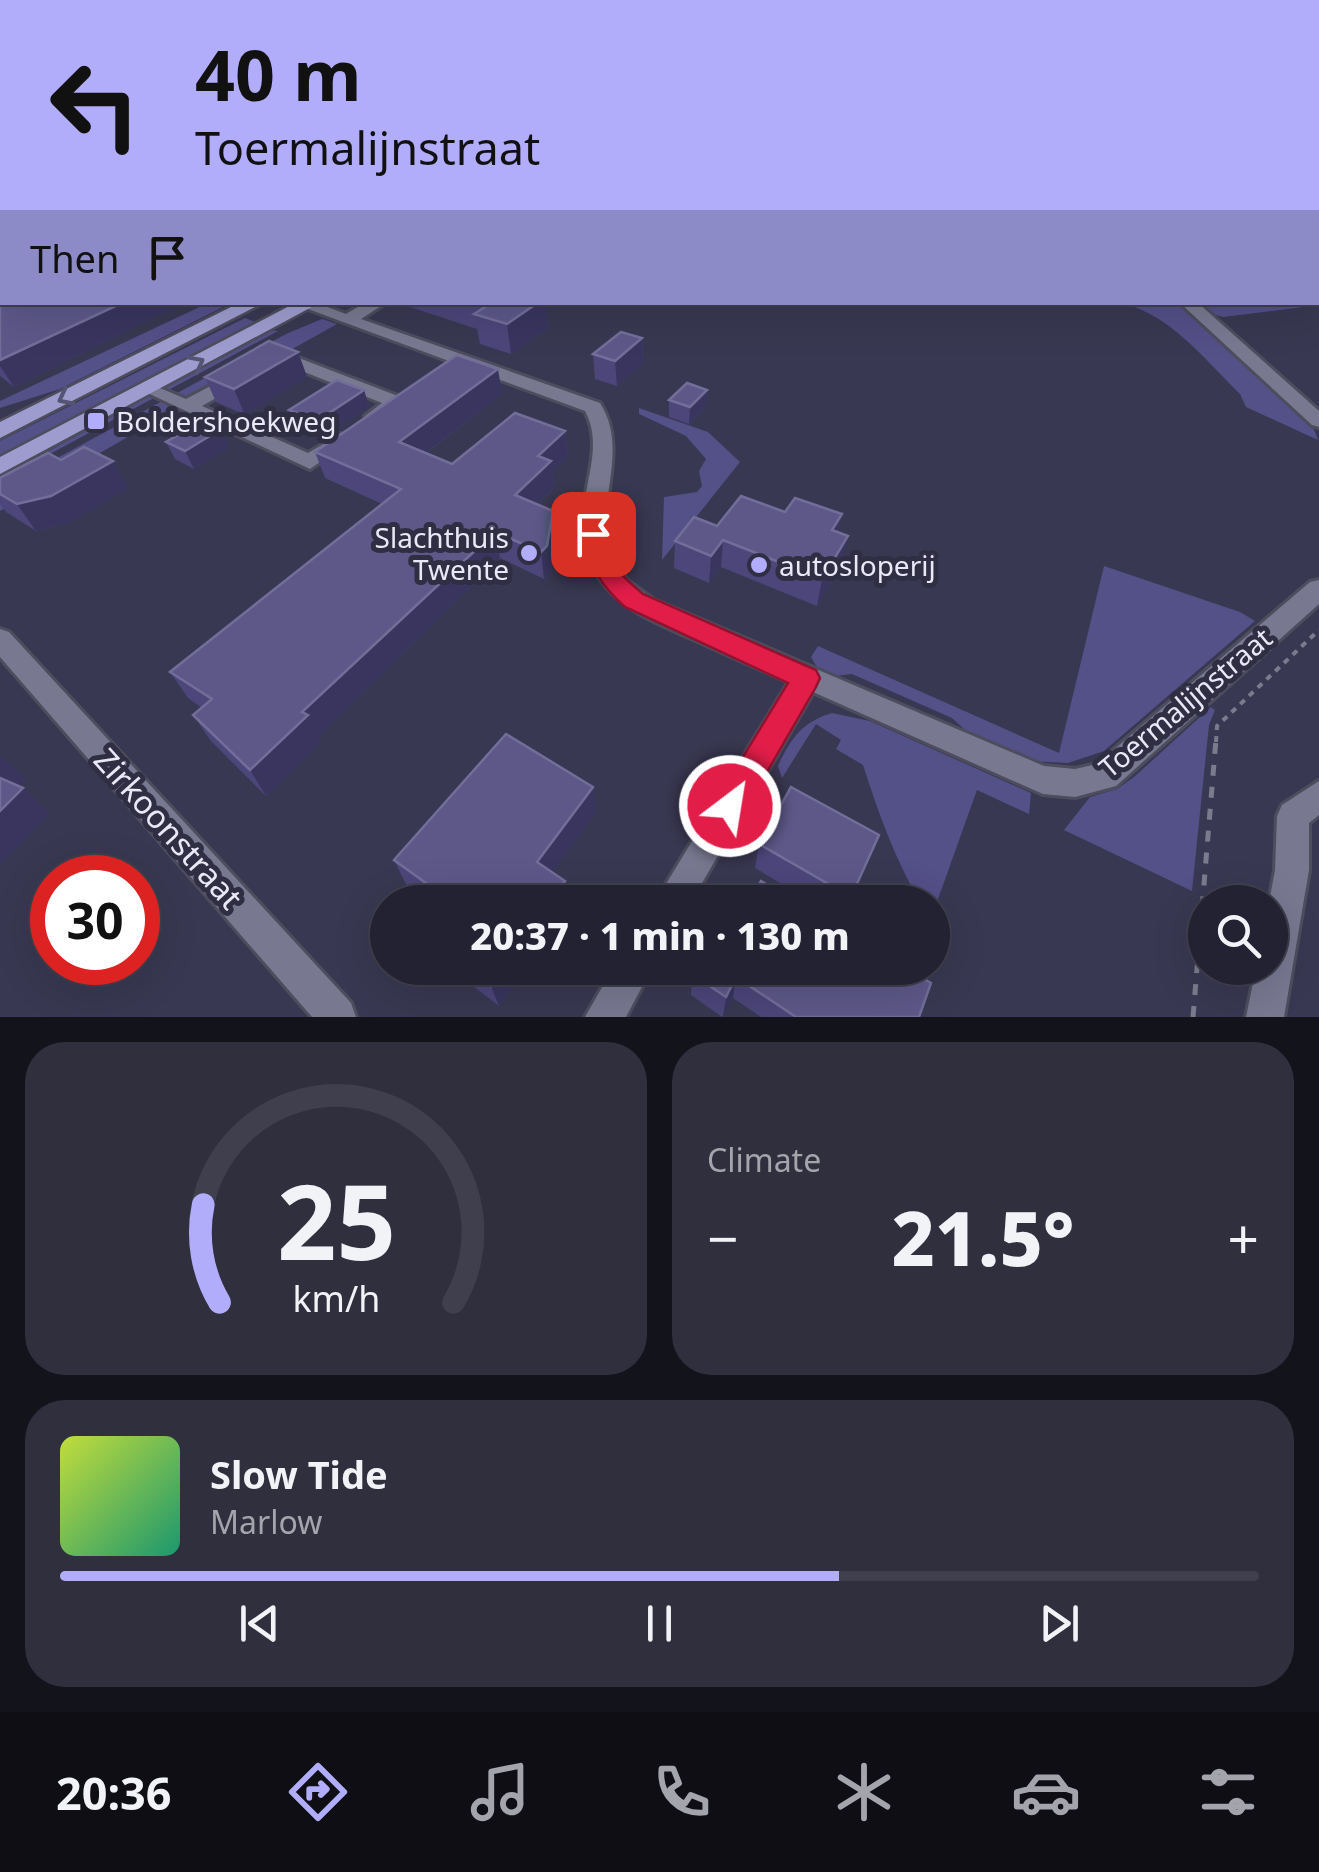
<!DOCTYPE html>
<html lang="en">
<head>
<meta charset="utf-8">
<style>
  :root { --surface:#232232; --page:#2f2f3e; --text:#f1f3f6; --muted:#a3a4ac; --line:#403f4d; --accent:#b1adfa }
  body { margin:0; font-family:"Noto Sans",sans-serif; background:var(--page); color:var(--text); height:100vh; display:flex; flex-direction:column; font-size:38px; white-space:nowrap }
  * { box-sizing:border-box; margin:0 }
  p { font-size:32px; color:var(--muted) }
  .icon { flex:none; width:55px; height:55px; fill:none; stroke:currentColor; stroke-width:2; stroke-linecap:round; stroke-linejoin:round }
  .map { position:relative; height:1017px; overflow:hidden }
  .side { display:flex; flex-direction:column; gap:25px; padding:25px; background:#13131c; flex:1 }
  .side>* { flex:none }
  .guide { position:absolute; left:0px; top:0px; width:1320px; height:305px; box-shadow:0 10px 40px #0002,0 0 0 2px var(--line); background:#b1adfa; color:#111; overflow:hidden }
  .buttons { position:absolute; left:1188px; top:885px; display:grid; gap:20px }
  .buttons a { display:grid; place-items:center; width:100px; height:100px; border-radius:50%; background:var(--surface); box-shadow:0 10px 40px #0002,0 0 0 2px var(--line); font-size:50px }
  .speed { position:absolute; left:30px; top:855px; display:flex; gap:20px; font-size:50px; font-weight:700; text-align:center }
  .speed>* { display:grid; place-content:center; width:130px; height:130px; border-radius:50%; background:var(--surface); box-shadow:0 10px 40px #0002,0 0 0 2px var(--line); line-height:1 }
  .speed .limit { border:15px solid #d22; background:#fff; color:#111 }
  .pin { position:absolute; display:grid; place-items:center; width:85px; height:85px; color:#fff; margin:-42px; border-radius:20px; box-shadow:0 5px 15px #0006 }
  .me { position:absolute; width:110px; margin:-55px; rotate:31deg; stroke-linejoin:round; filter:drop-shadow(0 0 8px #0008) }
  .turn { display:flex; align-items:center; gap:35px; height:210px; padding:0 30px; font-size:45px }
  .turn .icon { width:130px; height:130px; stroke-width:2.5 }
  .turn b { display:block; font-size:70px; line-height:85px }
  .then { display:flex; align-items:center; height:95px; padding:0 30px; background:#0003; gap:20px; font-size:38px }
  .big { font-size:75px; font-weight:800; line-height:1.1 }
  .side .tile { flex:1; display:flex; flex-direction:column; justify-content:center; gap:15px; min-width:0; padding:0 35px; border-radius:40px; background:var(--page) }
  .side .dial { align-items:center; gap:0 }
  .dial svg { height:260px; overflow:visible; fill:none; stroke:var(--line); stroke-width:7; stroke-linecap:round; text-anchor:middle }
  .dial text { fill:var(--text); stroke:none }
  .song { display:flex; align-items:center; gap:30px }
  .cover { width:120px; height:120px; border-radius:15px; background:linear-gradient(135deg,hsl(70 70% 55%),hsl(160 70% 35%)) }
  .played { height:10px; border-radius:5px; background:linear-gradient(90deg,var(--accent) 65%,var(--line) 65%) }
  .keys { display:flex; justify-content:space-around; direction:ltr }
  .heat { display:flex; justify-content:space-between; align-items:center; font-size:55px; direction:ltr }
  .side .tiles { flex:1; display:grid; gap:25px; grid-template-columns:1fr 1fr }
  .tile:last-child { grid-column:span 2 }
  .trip { position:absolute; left:370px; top:885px; width:580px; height:100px; border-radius:50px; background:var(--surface); box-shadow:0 10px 40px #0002,0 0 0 2px var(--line); font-weight:800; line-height:100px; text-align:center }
  .menu { display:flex; height:160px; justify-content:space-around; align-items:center; background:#0e0e14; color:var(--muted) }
  .menu .icon { width:70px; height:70px }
  .menu .selected { color:var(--accent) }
  .menu b { font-size:45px; color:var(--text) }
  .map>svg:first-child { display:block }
</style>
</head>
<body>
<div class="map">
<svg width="1319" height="1017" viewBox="0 0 1319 1017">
  <rect width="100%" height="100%" fill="#2f2e43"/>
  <path fill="#393852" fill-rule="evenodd" d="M0,130L2,302H1318L1319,130V1017H0ZM52,878H138V962H52ZM388,902H932V968H388ZM1205,902H1270V968H1205Z"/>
  <path fill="#545088" d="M1319,281V305L1223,317L1209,313L1197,303L1318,302Z
    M208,303H231L60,389L0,408V401Z
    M1122,303H1180L1311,422L1318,440L1246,407L1240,394C1205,360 1171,315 1122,303Z
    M245,318L261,324L0,459V441Z
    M322,319L337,324L287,352L276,351L0,511V489L286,334Z
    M269,330L278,331L0,481V472L27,457L32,460L102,422L98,419Z
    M639,408L708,432L740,462L662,560L664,497L697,492L702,486L699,471L706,459L686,436L639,414Z
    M1104,566L1240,612L1255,621L1104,751L1068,763L1030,761L974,738L952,718L852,674L835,676L818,669L811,657L818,646L1059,753Z
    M1211,707L1215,710L1209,725L1192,891L1064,830L1090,797L1117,789L1134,777Z
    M832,713L870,721L1031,793L1029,814L977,790L933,913L932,902H920C895,859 878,812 863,765L836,749L841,740L816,724L782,778L778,766C791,738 802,722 832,713Z"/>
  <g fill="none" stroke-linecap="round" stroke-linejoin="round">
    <g stroke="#4d4d5e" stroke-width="6">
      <path id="minor" d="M289,302H314L346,314L366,302H387L361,319L600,403C636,459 579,526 623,576C631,585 644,592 654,600L1044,766L1075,769L1097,764L1310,582L1319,580V604L1116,786L1075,797L1043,794L813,692L691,902H655L789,682C759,668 728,655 698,641C633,613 577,590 584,508C587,474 602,443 585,411Z
        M1179,302H1197L1319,411V427L1312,425Z
        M278,350L403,398L406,402L382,420H368L365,416L382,403L272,359L269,355Z
        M237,372L246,378L244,382L202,406L308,453L341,434L351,440L310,469L139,389L148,383L186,399Z
        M0,629L9,632L351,1003L356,1017H312L0,657Z
        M1319,781V815L1309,823V870L1284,1017H1246L1256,968H1270L1269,902L1275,870L1277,816L1282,805Z
        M613,968H652L626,1017H585Z"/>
    </g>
    <g stroke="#4d4d5e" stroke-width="5">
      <path id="major" d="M241,302H265L0,438V422Z
        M297,302H321L0,474V457Z"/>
    </g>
    <path stroke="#7b7b8d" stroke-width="4" stroke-dasharray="6 6" stroke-linecap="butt" d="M1216,742L1217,726L1319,630"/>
    <path stroke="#7b7b8d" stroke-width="5" stroke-dasharray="11 11" stroke-linecap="butt" d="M1193,1017L1216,739"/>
    <use href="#minor" fill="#787891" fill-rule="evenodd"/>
    <use href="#major" fill="#9e9cce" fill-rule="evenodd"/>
  </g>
  <path fill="#4c467a" d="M1318,130H1319V260H1318Z
    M0,157L2,302H185L14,387L0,376Z
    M395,302H545L548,328L511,354L480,344L477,329Z
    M642,338L643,363L617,386L595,379L593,354Z
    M298,352L307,377L245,415L216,402L205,377Z
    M364,390L369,407L323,438L296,427L289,410Z
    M502,394L426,453L452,464L565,431L568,457L552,472L554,487L537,504L556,537L550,573L544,579L500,558L318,736L321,742L266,796L211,741L193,715L202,708L188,698L170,672L382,504L325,478L315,452Z
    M669,400L706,407L689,424L669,417Z
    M166,442L229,447L194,469L175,459Z
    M61,460L128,488L69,523L36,531L6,512L0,504V478Z
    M785,512L842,514L838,532L842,563L817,606L721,567L709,583L674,568L675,541Z
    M593,787L596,812L552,872L422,896L406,884L394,860Z
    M879,835L850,902H812L755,868L759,844Z
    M450,968H526L499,1006Z
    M696,968L919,1017H761L733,998L722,1017L691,995L692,974Z"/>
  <path fill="#39355f" d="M124,302H185L14,387L0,366V360Z
    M539,302H545L548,328L511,354L507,324Z
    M642,338L643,363L617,386L615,361Z
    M298,352L307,377L245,415L234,389Z
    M498,369L502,394L406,468L399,442Z
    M364,390L369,407L323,438L317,421Z
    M707,390L706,407L689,424L690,407Z
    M221,429L229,447L194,469L185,451Z
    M565,431L568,457L552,472L554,487L519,521L515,495L538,456Z
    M113,461L128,488L69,523L36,531L17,504Z
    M553,511L556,537L550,573L544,579L541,552Z
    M842,514L836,541L832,530Z
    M495,532L500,558L318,736L321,742L266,796L250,770L302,712Z
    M848,536L842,563L817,606L822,579Z
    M723,540L721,567L709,583L711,556Z
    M0,755L26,780L9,796L0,787Z
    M593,787L596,812L542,886L537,862Z
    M23,788L49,814L0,864V811Z
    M565,881L569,902H550Z
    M504,968H526L499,1006L491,986Z
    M736,977L733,998L723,1017L726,997Z"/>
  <path fill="#5d5888" stroke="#726e99" stroke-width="2.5" d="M1318,130H1319V232L1318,231Z
    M0,157L2,158V302H124L0,360Z
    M480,302H539L507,324L474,314L488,305Z
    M621,332L642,338L615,361L593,354Z
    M269,341L298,352L234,389L205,377Z
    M457,355L498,369L399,442L452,464L515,413L565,431L538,456L551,461L515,495L553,511L547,546L541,552L495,532L302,712L308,715L250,770L193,715L212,699L170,672L401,489L315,452Z
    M337,380L364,390L317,421L289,410Z
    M687,383L707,390L690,407L669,400Z
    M202,421L221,429L185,451L166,442Z
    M84,447L113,461L51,496L17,504L0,494V478L48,453L61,460Z
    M741,496L785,512L795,498L842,514L832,530L848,536L822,579L723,540L711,556L675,541L694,517L717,526Z
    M506,734L593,787L537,862L565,881L550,902H416L430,886L394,860Z
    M0,778L23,788L0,811Z
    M791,787L879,835L851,897L759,844Z
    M761,881L797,902H749Z
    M468,968H504L491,986Z
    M696,968H905L931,983L919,1017H796L736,977L726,997L692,974Z"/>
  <defs><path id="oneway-chevron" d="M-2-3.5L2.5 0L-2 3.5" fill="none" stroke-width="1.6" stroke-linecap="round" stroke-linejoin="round" transform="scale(2.5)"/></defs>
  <g stroke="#565474">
    <use href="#oneway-chevron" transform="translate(197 363) rotate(-28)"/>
    <use href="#oneway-chevron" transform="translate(65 398) rotate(153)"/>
  </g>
  <linearGradient id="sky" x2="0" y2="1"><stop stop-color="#1a1925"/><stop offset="0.48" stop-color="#474c66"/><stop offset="1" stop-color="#474c66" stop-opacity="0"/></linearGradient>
  <rect width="1319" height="273" fill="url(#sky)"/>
  <path fill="#e11d48" stroke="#92132f" stroke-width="2.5" d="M593,526C611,531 608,555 618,569C624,579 634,586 643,594L816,670L820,678L816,687L741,817L730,822L718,817L713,806L788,683L625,607C600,585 590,566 581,534Z"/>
  <g fill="#b1adfa" stroke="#2f2e43" stroke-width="4">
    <rect x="86" y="411" width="20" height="20" rx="5"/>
    <circle cx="529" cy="553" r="10"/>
    <circle cx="759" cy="565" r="10"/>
  </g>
  <g text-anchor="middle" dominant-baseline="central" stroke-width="10" stroke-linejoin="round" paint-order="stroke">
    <g font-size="28" fill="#e8e8f6" stroke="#2f2e43" text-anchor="start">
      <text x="116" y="421">Boldershoekweg</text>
      <text x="509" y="537" text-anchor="end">Slachthuis<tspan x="509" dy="32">Twente</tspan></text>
      <text x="779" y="565">autosloperij</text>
    </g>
    <g font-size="28" fill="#e8e8f6" stroke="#2f2e43">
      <text transform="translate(1185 702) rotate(-40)">Toermalijnstraat</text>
    </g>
    <g font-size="32" fill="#e8e8f6" stroke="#2f2e43">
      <text transform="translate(169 828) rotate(48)">Zirkoonstraat</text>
    </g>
  </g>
</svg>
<div class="buttons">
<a><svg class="icon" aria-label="search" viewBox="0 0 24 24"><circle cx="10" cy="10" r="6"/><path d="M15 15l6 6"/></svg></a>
</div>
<div class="speed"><div class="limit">30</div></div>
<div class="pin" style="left:593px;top:534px;background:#d93025"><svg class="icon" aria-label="arrive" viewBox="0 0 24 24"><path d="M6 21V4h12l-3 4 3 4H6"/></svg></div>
<svg class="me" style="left:730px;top:806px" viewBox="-20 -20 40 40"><circle r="17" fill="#e11d48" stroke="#fff" stroke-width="3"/><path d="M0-11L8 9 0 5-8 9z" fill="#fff"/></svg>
<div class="trip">20:37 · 1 min · 130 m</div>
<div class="guide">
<div class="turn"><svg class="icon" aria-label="left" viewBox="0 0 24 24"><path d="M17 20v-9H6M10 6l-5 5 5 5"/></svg><div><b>40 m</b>Toermalijnstraat</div></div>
<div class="then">Then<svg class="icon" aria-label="arrive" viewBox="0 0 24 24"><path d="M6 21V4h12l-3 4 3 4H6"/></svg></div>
</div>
</div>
<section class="side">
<div class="tiles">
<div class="tile dial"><svg viewBox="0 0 100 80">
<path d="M14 69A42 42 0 1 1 86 69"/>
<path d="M14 69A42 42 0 0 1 9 39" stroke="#b1adfa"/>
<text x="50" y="56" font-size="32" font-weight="700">25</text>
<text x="50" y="72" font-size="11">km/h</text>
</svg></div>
<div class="tile"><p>Climate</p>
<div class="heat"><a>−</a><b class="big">21.5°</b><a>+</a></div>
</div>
<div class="tile">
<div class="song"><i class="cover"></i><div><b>Slow Tide</b><p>Marlow</p></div></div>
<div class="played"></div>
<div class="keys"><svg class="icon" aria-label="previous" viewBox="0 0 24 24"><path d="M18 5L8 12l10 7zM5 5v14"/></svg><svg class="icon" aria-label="pause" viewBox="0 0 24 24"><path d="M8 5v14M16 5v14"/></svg><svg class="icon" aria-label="next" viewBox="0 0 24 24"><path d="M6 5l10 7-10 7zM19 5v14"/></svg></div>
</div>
</div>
</section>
<nav class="menu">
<b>20:36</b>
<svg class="icon selected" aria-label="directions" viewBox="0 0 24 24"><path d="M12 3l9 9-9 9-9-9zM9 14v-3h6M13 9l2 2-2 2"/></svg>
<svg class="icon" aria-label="music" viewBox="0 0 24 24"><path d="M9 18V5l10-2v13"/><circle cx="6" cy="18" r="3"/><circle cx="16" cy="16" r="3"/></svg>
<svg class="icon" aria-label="phone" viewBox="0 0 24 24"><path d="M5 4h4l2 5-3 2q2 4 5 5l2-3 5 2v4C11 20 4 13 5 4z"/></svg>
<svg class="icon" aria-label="climate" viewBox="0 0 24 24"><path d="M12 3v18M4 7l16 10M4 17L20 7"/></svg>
<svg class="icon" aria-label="car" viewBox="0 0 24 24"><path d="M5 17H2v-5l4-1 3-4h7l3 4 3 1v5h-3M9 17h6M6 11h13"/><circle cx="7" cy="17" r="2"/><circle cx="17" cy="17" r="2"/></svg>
<svg class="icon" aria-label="filters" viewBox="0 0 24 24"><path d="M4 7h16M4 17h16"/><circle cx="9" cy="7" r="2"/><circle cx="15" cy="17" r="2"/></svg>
</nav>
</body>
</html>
